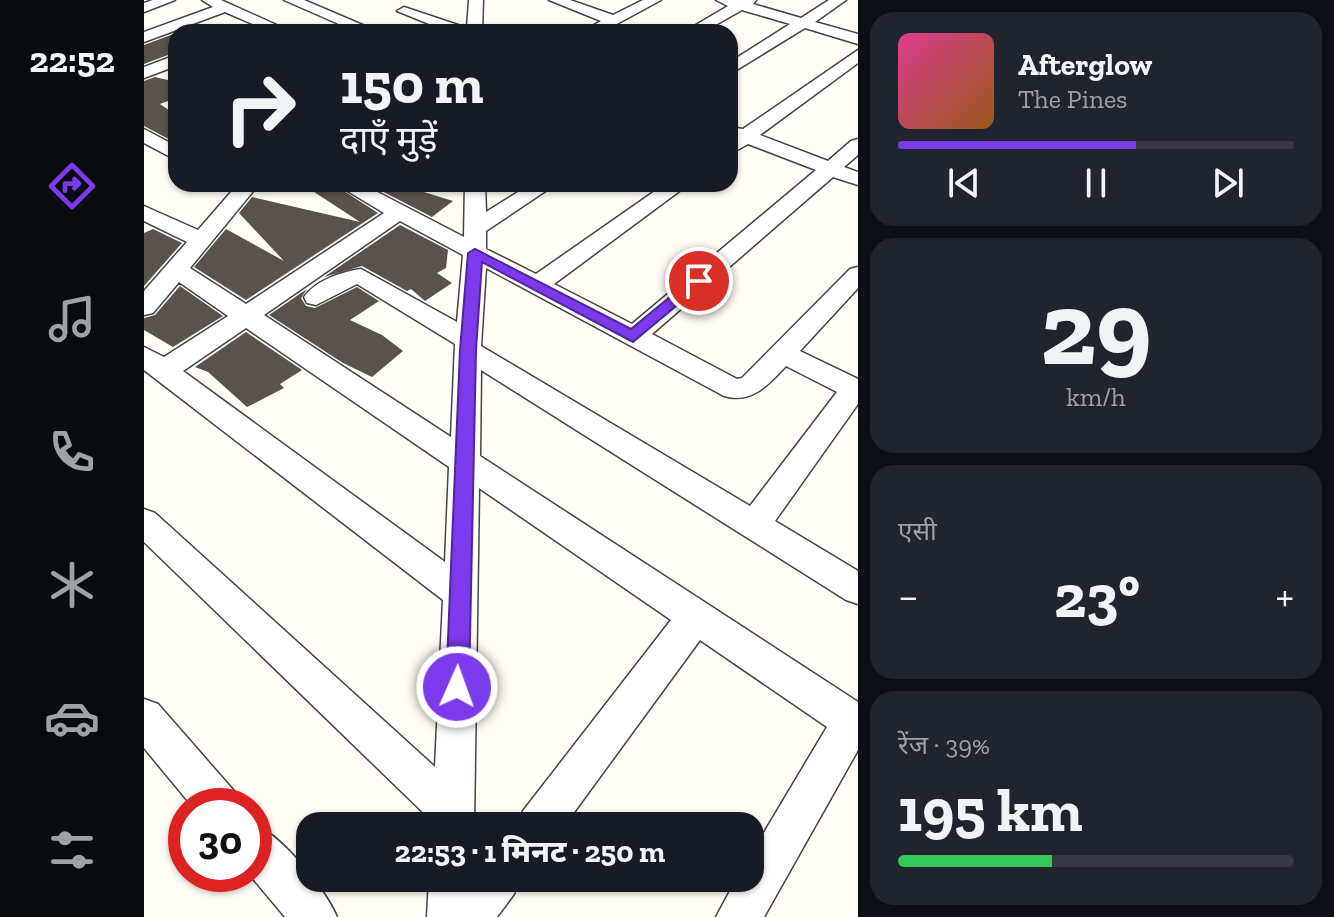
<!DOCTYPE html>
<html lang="hi">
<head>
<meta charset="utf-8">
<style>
  :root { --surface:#171b24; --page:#20242c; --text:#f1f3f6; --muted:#9ea1a6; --line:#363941; --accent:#7c3aed }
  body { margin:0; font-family:"Zilla Slab","Noto Sans Devanagari",serif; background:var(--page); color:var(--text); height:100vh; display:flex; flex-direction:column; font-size:30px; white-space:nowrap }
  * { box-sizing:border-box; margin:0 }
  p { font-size:26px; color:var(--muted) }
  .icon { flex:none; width:44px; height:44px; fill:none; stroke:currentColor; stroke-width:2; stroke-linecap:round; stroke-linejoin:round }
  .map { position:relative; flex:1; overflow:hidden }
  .panel { display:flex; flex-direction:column; gap:12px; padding:12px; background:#0d0f14; width:476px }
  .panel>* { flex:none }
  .guide { position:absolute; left:24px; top:24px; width:570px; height:168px; border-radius:24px; box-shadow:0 2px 6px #0004; background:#171b24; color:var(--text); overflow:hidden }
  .speed { position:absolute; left:24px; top:788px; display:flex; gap:16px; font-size:40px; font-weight:700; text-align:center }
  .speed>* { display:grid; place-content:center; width:104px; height:104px; border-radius:50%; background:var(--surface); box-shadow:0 2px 6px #0004; line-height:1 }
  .speed .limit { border:12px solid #d22; background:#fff; color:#111 }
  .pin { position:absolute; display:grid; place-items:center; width:68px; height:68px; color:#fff; margin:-34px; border:4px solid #fff; border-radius:50%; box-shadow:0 2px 8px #0007 }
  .me { position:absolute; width:88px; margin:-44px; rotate:2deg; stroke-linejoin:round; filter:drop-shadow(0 0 6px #0008) }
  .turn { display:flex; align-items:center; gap:28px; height:168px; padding:0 40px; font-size:36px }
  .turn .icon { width:104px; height:104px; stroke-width:2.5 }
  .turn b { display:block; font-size:56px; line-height:68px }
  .big { font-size:60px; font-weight:800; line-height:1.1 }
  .panel .widget { flex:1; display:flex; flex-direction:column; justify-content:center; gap:12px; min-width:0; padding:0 28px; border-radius:24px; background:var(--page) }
  .panel .dial { align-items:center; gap:0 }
  .dial b { font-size:104px; line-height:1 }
  .song { display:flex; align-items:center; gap:24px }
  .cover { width:96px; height:96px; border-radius:12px; background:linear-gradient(135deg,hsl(330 70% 55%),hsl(30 70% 35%)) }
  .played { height:8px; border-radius:4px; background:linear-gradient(90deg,var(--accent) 60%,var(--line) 60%) }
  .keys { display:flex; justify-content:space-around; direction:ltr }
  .heat { display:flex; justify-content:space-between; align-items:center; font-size:44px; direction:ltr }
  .charge { height:12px; border-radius:6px; background:linear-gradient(90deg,#34c759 39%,var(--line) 0) }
  .trip { position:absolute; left:152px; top:812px; width:468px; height:80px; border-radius:24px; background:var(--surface); box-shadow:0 2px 6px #0004; font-weight:800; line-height:80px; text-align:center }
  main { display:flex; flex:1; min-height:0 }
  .menu { display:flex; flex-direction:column; width:144px; justify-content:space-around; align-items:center; background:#090b0e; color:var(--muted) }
  .menu .icon { width:56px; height:56px }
  .menu .current { color:var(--accent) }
  .menu b { font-size:36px; color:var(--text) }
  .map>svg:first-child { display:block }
</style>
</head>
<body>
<main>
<nav class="menu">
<b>22:52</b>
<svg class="icon current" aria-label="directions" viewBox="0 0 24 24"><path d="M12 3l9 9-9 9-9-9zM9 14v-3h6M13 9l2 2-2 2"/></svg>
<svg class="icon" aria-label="music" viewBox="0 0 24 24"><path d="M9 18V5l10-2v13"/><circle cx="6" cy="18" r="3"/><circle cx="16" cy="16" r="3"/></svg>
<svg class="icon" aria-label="phone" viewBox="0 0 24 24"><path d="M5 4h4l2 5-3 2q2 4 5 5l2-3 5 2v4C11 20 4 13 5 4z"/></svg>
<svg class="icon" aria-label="climate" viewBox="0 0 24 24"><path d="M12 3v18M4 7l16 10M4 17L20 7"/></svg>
<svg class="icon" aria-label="car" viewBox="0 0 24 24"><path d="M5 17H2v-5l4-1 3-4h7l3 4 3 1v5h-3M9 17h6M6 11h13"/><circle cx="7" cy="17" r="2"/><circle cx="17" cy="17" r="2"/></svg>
<svg class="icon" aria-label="filters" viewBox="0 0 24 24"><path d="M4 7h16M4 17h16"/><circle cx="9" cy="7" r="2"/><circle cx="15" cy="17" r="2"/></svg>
</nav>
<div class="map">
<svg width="714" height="917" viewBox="0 0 714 917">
  <rect width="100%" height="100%" fill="#fffdf5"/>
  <path fill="#5a524d" d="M32,33V52L0,64V45Z
    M11,77L32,82V98L16,104L32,115V143L0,126V81Z
    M158,184H189L234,213L102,300L50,267L82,229L140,261L95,213L108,197L216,222Z
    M224,184H254L309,201L288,217Z
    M256,225L304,250L302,268L293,273L308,283L281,301L267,289L263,291L218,266L180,277Z
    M9,229L38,243L0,286V233Z
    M36,286L79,316L29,347L0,330V318L11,315Z
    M213,287L235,301L206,320L238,335L259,351L228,377L199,363L125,315L163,289L157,298L162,306L171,308Z
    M102,332L158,370L136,384L140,388L103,407L64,372L51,367Z"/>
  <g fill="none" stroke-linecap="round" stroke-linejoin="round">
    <g stroke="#444" stroke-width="3">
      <path id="minor" d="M9,0H31L0,12V3Z
        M58,0H77L148,32H127L81,12L0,42V32L69,7Z
        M140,0H160L235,32H213Z
        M325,0H339L338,32H305L253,11L260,7L323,28Z
        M405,0H426L469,15L499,0H517L458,32H438L457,21Z
        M572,0H612L609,4L657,18L685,0H702L671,22L714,34V44L661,28L586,74V62L646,24L598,10L559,32H540L584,6Z
        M714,50V63L616,135L684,161L707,141L714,139V155L700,167L714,172V185L689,177L508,334L593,379L598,378L706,269L714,267V288L656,351L714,379V404L631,521L714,571V604L702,600L337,370L336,456L714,702V750L620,917H572L593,878H606V856L683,727L556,640L420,826H373L379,811L527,620L335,488L330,826H288V821L0,542V509L11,513L291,767L299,600L0,370V347L20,357L84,316L35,282L9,313L0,315V291L43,242L0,221V206L54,230L94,184H115L46,268L102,304L240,213L192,184H218L320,237L321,184H341L342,212L387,184H412L342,231V249L392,274L521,184H545L410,284L488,324L672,170L604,144L586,154V127L599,129ZM256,221L319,255L313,322L217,269C197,272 172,280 160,297L163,303L172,305L213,284L311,344L307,437L120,315ZM342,268L580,396C608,404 624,385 642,366L693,392L606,506L337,346ZM102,328L305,467L301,562L39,371Z
        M32,55V66L0,78V67Z
        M0,129L32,146V160L0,143Z
        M0,699L14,704L90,791L96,806H48L0,748Z
        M110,824C138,836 181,889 193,917H141L105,874H110Z
        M285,878H376L370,894L353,917H283Z"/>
    </g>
    <use href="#minor" fill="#fff" fill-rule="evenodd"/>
  </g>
  <path fill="#7c3aed" stroke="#51269a" stroke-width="2" d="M331,249L487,329L549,278L555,276L562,281L489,342L338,262L332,350L325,687L321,694L313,698L305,694L302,687L316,350L324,253Z"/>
</svg>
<div class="speed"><div class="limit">30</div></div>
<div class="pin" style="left:555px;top:281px;background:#d93025"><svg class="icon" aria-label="arrive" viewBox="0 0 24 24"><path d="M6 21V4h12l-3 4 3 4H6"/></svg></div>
<svg class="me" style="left:313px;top:687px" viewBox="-20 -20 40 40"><circle r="17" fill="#7c3aed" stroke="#fff" stroke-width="3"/><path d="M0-11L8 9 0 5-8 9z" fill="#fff"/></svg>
<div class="trip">22:53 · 1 मिनट · 250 m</div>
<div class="guide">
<div class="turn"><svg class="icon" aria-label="right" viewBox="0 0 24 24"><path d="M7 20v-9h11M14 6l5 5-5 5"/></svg><div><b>150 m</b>दाएँ मुड़ें</div></div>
</div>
</div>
<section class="panel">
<div class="widget">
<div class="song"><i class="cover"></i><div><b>Afterglow</b><p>The Pines</p></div></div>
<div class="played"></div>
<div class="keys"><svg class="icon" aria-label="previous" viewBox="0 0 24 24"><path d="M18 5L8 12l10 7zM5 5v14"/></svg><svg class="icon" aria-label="pause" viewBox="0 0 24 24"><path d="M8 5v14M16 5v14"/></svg><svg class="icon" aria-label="next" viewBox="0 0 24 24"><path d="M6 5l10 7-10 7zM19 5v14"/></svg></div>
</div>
<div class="widget dial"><b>29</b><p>km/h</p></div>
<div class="widget"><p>एसी</p>
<div class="heat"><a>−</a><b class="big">23°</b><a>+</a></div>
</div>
<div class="widget"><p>रेंज · 39%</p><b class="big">195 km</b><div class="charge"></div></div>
</section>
</main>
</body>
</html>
